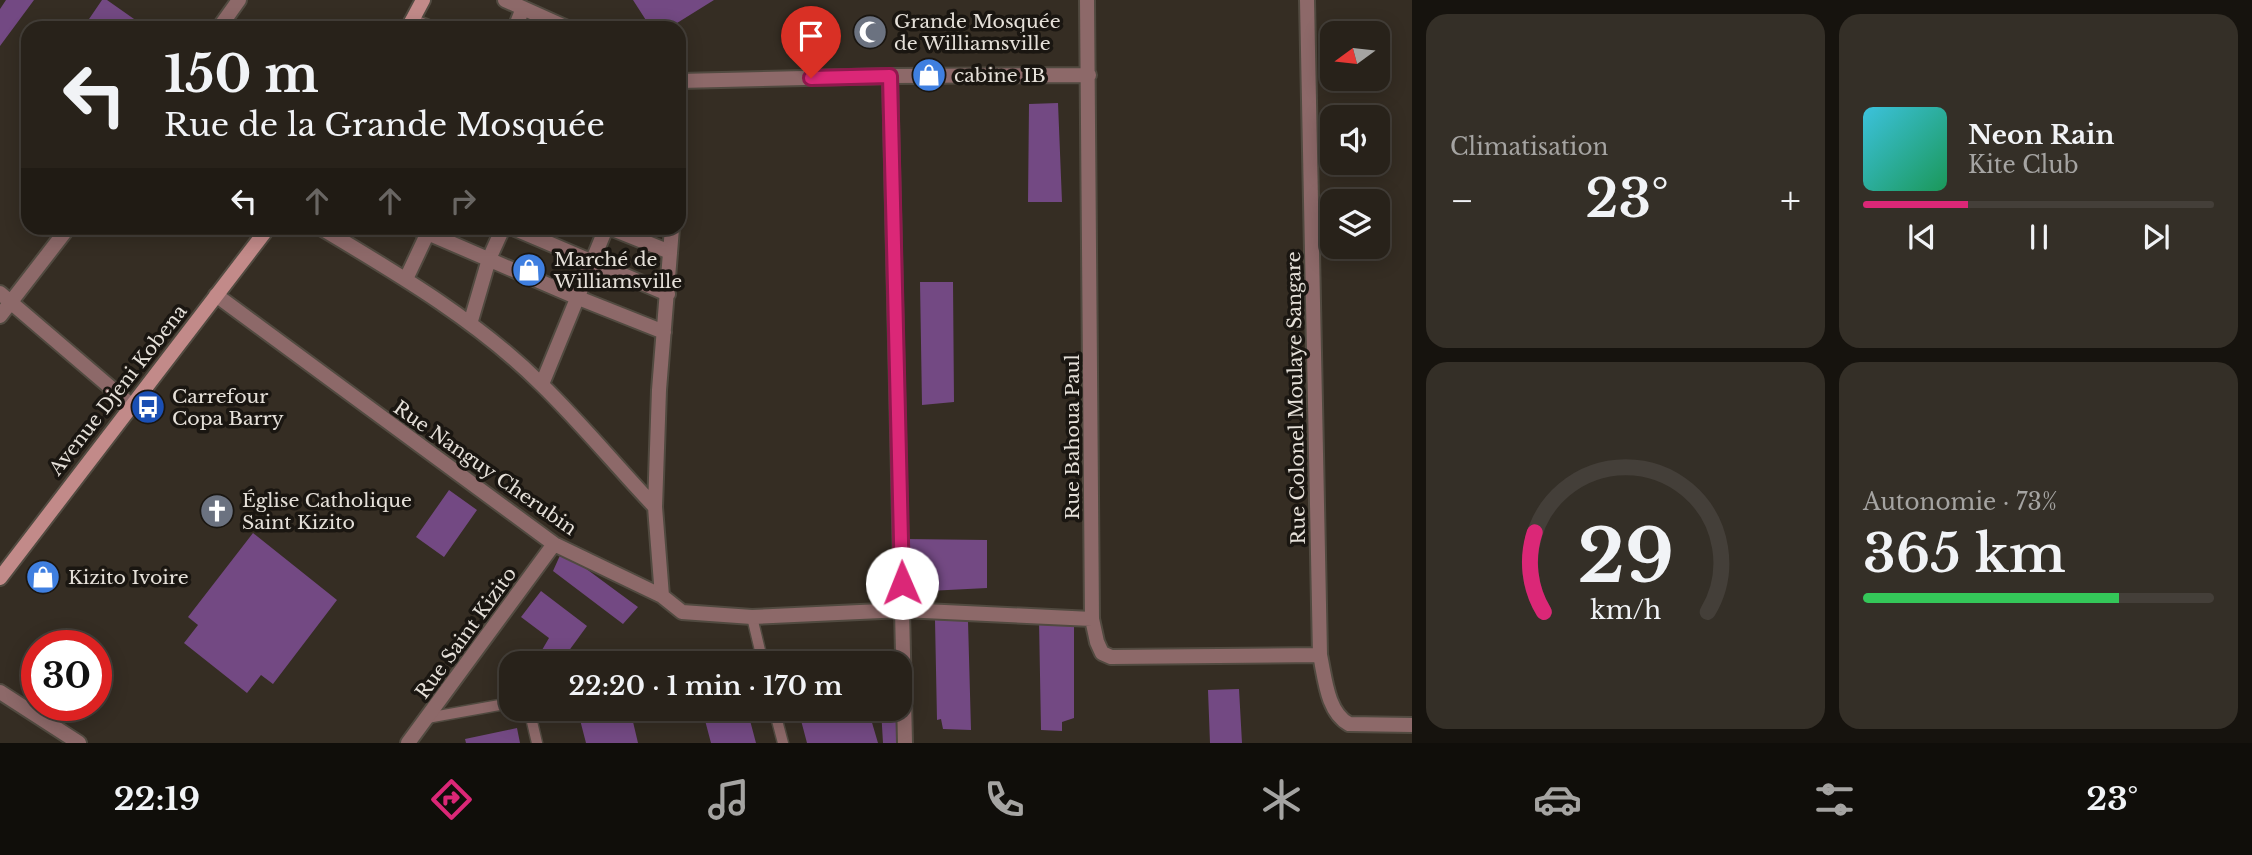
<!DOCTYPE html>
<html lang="fr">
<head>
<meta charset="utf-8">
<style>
  :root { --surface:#28221a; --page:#342f27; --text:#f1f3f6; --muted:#a5a4a2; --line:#443f39; --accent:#db2777 }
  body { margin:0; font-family:"Libre Baskerville",serif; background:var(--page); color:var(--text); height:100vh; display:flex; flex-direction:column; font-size:26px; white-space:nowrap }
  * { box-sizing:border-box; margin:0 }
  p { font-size:23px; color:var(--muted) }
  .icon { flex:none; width:38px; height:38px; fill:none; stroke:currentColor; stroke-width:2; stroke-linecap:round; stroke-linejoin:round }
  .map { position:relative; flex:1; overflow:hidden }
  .sheet { display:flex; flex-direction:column; gap:14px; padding:14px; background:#16130e; width:840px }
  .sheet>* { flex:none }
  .guide { position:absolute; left:21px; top:21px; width:665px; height:214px; border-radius:21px; box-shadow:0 4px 18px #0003,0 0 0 2px var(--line); background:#28221a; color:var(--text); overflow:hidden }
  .needle { width:46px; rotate:255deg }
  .fabs { position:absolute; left:1320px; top:21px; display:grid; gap:14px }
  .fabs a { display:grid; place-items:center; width:70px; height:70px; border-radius:14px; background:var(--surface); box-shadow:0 4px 18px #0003,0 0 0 2px var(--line); font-size:35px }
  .speed { position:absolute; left:21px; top:630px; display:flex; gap:14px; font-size:35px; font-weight:700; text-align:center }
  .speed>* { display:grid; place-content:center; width:91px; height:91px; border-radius:50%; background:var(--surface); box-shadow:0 4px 18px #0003,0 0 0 2px var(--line); line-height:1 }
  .speed .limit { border:10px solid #d22; background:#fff; color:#111 }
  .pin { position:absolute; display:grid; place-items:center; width:60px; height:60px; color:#fff; margin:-72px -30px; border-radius:50% 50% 50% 0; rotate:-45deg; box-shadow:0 0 7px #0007 }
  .pin .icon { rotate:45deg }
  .me { position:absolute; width:77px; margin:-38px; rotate:359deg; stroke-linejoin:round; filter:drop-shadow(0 0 5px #0008) }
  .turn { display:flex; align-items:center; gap:24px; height:147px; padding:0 28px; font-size:32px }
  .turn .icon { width:91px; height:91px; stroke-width:2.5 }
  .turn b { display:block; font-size:49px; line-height:60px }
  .lanes { display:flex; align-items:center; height:66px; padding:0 28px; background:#0003; justify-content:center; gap:35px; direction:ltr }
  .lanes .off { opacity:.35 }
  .big { font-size:52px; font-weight:600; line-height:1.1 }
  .sheet .tile { flex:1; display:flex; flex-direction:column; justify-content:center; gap:10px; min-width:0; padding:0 24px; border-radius:21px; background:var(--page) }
  .sheet .dial { align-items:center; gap:0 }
  .dial svg { height:182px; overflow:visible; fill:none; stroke:var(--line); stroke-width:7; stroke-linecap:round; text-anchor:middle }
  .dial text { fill:var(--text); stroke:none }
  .song { display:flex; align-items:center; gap:21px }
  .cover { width:84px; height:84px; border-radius:10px; background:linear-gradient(135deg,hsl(190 70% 55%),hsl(150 70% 35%)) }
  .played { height:7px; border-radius:4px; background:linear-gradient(90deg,var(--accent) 30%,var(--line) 30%) }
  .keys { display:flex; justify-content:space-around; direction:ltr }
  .heat { display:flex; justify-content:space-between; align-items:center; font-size:38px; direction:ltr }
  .charge { height:10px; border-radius:5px; background:linear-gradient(90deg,#34c759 73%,var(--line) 0) }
  .sheet .tiles { flex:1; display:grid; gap:14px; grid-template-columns:repeat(2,1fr) }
  .trip { position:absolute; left:499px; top:651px; width:413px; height:70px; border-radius:21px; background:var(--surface); box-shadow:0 4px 18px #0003,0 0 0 2px var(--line); font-weight:600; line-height:70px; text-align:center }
  .menu { display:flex; height:112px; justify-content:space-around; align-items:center; background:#100e0a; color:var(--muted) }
  .menu .icon { width:49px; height:49px }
  .menu .current { color:var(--accent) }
  .menu b { font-size:32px; color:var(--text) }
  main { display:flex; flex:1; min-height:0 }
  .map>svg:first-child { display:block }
</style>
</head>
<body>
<main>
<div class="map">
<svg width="1412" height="743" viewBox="0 0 1412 743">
  <rect width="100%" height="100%" fill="#352d23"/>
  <path fill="#734983" d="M6,0H34L0,46V9Z
    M102,0H107L144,26L143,28H96L87,22Z
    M633,0H714L669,28H651Z
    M1058,103L1062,202H1028L1029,104Z
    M920,282H953L954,402L922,405Z
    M449,490L477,510L444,557L416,537Z
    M253,533L337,600L273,684L261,675L247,693L184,643L198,625L188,617Z
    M905,539L987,540V588L909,592Z
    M562,551L638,607L623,624L553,571Z
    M541,591L587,626L560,663L542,650L549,638L521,617Z
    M935,620L968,621L971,730L943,729L941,719L937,720Z
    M1039,620L1074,621V718L1062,722V731L1041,730Z
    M853,652L856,663H815V662Z
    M1239,689L1242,743H1210L1208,690Z
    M594,709H630L638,743H586L578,712Z
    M702,709H747L756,743H711Z
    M798,709H868L878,743H807Z
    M881,709H901L903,743H883Z
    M517,728L520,743H466L465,739Z"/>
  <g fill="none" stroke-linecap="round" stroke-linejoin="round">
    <g stroke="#514a40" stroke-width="13">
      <path id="lane" d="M752,617L763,663
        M529,709L537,743
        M774,709L783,743
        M427,718L511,703"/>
    </g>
    <g stroke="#514a40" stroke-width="18">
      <path id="street" d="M505,0L567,28
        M1087,0L1092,619L1097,642L1102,653L1111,657L1320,655
        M1307,0L1320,655C1325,678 1327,712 1349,724L1412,725
        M412,21L429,28
        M219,28L239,0
        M515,28L523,8
        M890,76L905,743
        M679,81L890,76L1089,75
        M321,228C398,274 478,321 542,385C582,424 617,467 655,507
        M416,228L576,297L664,332
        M513,228L668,294
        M610,228L670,252
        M406,279L430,228
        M0,293L131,405
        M216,295L554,544L662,596L682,612L752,617L903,610L1092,619
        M0,316L68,228
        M470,324L489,259L503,228
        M542,384L606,228
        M662,596L655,507L659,390L672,228
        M0,692L79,743
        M408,743L554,544"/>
    </g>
    <g stroke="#514a40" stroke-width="18">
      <path id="secondary" d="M408,28L423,0
        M0,578L268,228"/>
    </g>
    <use href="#lane" stroke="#8d6969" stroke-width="10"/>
    <use href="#street" stroke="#8d6969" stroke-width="14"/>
    <use href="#secondary" stroke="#c28a89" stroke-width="14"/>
  </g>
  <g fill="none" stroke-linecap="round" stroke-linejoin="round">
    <g stroke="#8e194d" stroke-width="18">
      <path id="route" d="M811,78L890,76L902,583"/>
    </g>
    <use href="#route" stroke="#db2777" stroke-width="12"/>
  </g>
  <defs>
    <g id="mosque-disc" transform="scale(1.75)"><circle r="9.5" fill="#6b7280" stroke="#1a1611"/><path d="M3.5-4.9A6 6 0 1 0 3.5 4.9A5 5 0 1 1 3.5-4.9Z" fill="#fff"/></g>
    <g id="shop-disc" transform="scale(1.75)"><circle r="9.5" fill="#3f7fe0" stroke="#1a1611"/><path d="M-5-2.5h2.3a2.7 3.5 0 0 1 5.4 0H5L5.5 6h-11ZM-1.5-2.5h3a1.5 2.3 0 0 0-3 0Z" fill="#fff"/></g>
    <g id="bus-disc" transform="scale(1.75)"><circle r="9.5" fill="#1a4fb4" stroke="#1a1611"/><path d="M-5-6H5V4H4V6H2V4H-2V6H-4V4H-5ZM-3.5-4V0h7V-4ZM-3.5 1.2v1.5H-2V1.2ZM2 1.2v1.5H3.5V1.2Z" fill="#fff"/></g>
    <g id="church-disc" transform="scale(1.75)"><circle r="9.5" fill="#6b7280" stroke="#1a1611"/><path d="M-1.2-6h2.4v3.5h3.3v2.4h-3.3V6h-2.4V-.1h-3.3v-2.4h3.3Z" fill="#fff"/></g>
  </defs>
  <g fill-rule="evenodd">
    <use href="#mosque-disc" x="870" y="32"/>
    <use href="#shop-disc" x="929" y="75"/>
    <use href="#shop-disc" x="529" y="270"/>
    <use href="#bus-disc" x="148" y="407"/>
    <use href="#church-disc" x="217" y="511"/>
    <use href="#shop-disc" x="43" y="577"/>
  </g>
  <g text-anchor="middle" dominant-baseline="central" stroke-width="7" stroke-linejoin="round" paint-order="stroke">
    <g font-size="19" fill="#e5e0d9" stroke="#1a1611" text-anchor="start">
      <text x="894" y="21">Grande Mosquée<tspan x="894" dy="22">de Williamsville</tspan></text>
      <text x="954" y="75">cabine IB</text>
      <text x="554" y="259">Marché de<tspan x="554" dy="22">Williamsville</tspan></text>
      <text x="172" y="396">Carrefour<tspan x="172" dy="22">Copa Barry</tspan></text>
      <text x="242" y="500">Église Catholique<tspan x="242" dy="22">Saint Kizito</tspan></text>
      <text x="68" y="577">Kizito Ivoire</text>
    </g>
    <g font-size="19" fill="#e5e0d9" stroke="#1a1611">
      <text transform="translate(118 390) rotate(-52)">Avenue Djeni Kobena</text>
      <text transform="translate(1296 398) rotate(-91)">Rue Colonel Moulaye Sangare</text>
      <text transform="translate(1072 437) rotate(-90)">Rue Bahoua Paul</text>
      <text transform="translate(485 468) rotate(35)">Rue Nanguy Cherubin</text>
      <text transform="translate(466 633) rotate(-54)">Rue Saint Kizito</text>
    </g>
  </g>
</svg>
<div class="fabs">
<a><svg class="needle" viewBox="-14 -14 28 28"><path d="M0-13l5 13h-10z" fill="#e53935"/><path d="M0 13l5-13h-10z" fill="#a5a4a2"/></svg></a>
<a><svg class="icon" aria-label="sound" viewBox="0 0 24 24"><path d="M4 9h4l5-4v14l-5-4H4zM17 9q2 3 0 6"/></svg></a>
<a><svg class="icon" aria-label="layers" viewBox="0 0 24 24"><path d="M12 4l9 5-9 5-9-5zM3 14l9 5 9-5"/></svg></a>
</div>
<div class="speed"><div class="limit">30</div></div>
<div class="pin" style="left:811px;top:78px;background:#d93025"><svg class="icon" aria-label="arrive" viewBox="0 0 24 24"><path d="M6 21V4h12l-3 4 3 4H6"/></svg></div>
<svg class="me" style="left:902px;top:583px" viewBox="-20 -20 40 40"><circle r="19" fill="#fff"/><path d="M0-13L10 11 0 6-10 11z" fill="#db2777"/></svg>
<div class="trip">22:20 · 1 min · 170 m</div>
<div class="guide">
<div class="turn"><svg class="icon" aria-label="left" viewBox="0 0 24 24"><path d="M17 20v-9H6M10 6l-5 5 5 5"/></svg><div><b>150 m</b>Rue de la Grande Mosquée</div></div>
<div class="lanes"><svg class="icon" aria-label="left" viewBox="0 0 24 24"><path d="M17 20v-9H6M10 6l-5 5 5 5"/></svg><svg class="icon off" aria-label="ahead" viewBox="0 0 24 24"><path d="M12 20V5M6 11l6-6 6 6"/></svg><svg class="icon off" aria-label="ahead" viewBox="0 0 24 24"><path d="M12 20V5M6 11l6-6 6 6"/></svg><svg class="icon off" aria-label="right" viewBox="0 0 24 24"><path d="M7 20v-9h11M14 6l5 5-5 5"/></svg></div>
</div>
</div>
<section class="sheet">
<div class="tiles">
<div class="tile"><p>Climatisation</p>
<div class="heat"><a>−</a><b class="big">23°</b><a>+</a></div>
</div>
<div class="tile">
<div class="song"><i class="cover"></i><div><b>Neon Rain</b><p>Kite Club</p></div></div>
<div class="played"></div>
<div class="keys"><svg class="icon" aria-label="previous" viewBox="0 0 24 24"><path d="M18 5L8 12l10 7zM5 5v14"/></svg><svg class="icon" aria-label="pause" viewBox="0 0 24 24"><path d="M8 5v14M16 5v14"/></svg><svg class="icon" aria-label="next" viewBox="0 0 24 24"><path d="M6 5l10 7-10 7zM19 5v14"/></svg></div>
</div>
<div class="tile dial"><svg viewBox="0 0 100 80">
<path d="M14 69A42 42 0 1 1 86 69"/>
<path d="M14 69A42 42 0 0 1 10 34" stroke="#db2777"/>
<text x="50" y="56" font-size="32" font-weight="700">29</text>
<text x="50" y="72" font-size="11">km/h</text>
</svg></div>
<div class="tile"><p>Autonomie · 73%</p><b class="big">365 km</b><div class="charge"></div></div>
</div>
</section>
</main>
<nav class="menu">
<b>22:19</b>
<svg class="icon current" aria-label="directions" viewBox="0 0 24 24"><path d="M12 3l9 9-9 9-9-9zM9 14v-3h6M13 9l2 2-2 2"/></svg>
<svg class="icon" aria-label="music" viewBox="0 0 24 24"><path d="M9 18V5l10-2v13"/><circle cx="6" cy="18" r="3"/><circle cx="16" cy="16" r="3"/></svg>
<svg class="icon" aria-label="phone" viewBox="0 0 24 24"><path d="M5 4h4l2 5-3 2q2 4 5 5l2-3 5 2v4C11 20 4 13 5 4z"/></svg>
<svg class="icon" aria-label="climate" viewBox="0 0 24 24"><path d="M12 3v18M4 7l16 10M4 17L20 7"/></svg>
<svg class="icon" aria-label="car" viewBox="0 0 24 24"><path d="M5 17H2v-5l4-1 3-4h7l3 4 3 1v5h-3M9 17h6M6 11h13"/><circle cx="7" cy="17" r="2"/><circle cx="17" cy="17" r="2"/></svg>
<svg class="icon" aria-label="filters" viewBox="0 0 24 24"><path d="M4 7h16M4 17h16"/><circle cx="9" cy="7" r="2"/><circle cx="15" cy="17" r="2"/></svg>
<b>23°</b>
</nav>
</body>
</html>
